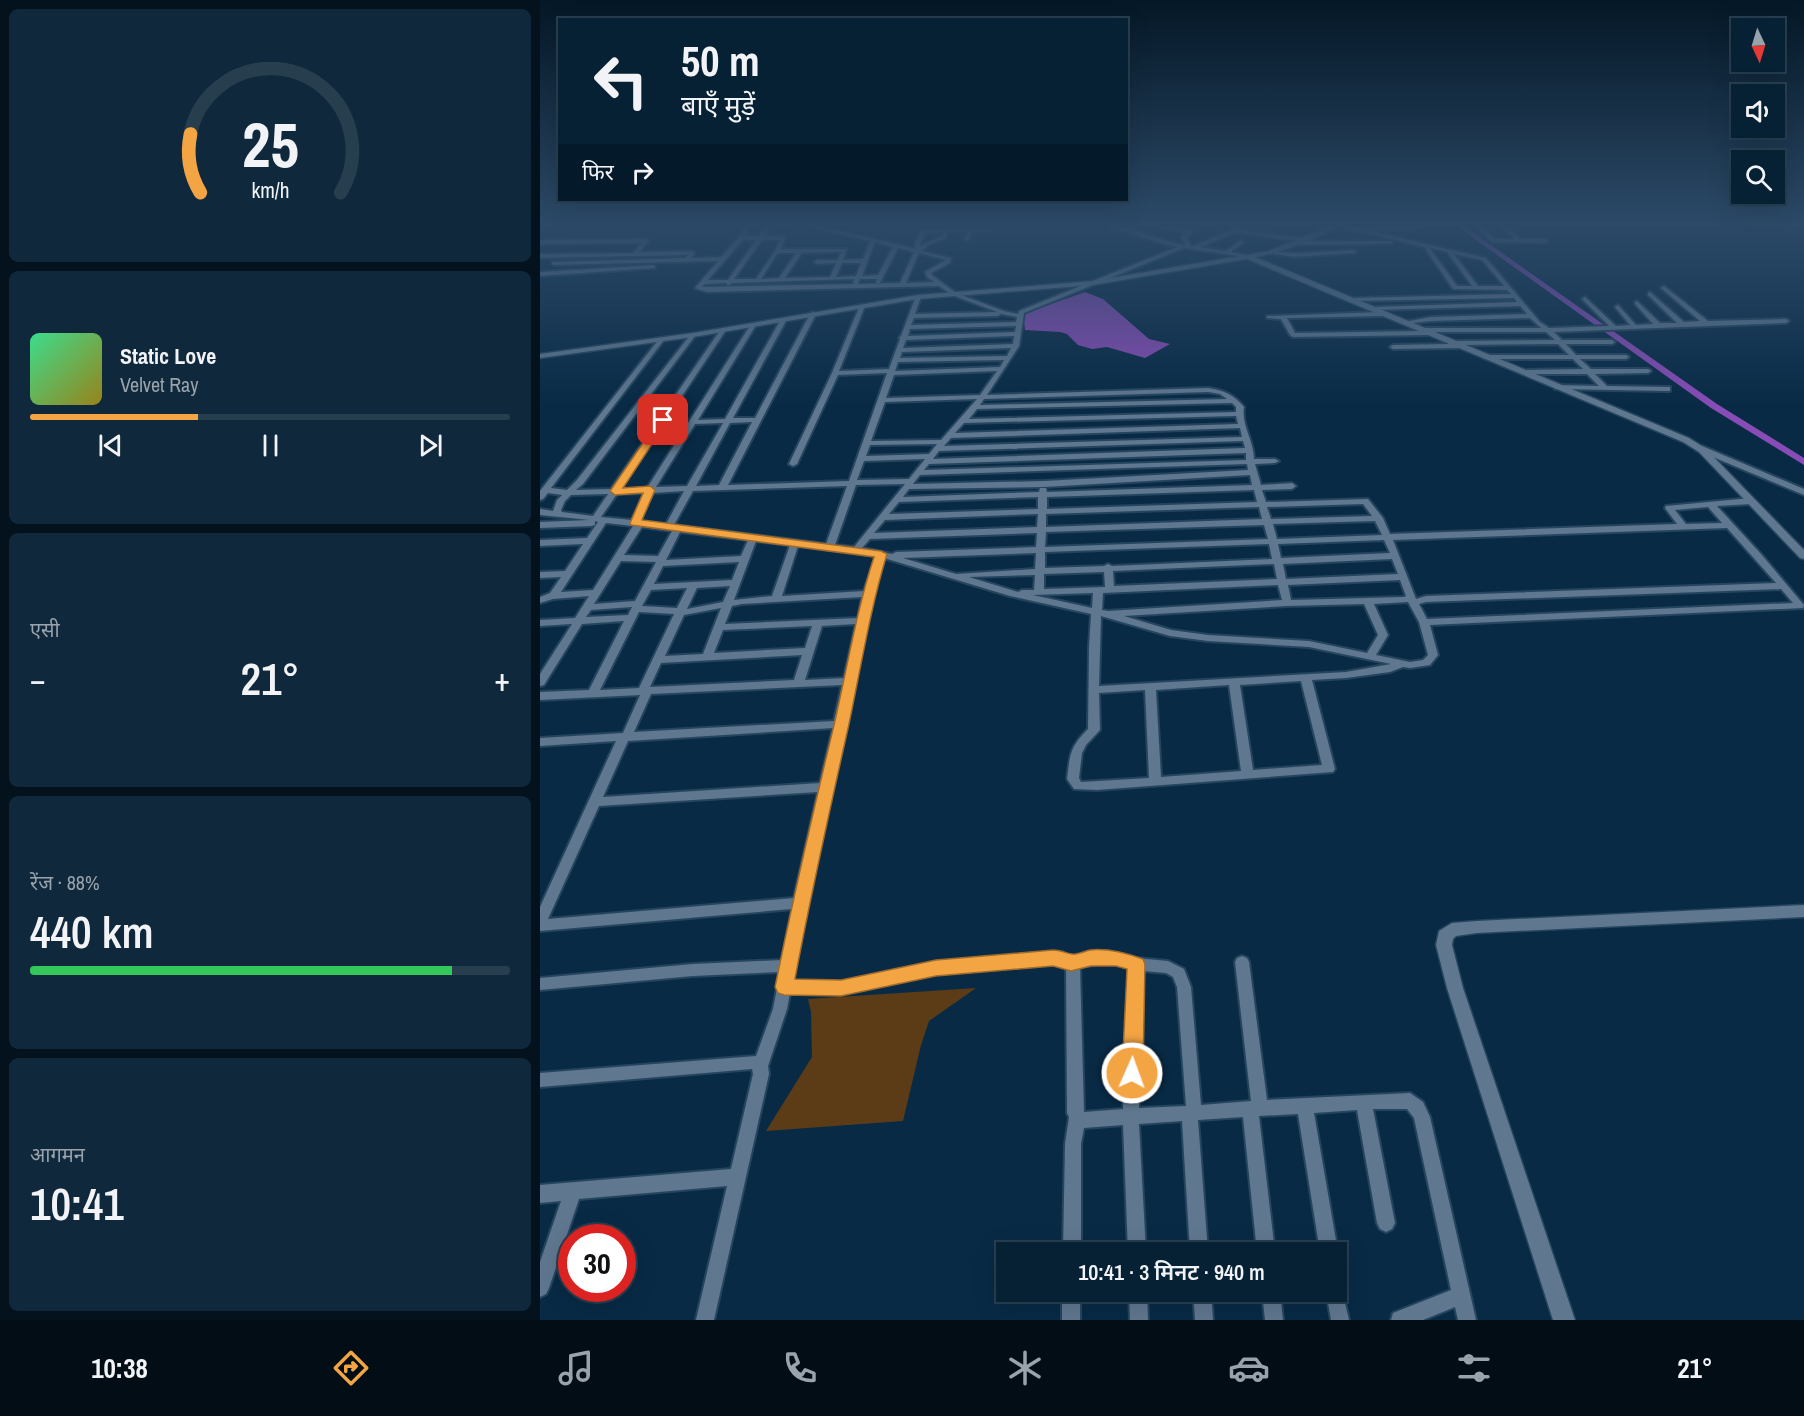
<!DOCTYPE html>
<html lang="hi">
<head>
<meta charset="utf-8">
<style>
  :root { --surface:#062034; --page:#0f283c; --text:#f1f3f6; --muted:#98a3ac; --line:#273e4f; --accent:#f3a443 }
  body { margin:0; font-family:"Archivo Narrow","Noto Sans Devanagari",sans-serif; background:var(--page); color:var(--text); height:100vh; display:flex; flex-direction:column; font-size:22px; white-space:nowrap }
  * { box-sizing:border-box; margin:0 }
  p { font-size:20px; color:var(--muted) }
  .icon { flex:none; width:33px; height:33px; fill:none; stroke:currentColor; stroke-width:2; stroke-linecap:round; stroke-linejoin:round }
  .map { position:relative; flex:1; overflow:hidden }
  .sheet { display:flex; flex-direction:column; gap:9px; padding:9px; background:#03121d; width:540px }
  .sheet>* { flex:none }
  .hud { position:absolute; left:18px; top:18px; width:570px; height:183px; border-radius:0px; box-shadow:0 6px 24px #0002,0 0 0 2px var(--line); background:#062034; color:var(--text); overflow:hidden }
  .needle { width:39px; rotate:176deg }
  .buttons { position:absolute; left:1191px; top:18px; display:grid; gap:12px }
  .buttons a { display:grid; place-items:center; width:54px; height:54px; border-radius:0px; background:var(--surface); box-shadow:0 6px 24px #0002,0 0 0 2px var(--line); font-size:30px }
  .speed { position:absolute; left:18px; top:1224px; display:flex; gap:12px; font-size:30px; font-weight:700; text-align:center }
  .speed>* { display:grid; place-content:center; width:78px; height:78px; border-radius:50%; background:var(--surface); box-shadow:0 6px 24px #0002,0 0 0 2px var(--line); line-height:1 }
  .speed .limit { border:9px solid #d22; background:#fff; color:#111 }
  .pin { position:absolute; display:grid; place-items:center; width:51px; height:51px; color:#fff; margin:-26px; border-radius:12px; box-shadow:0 3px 9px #0006 }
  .me { position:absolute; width:66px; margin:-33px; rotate:2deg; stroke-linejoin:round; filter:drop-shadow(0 0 4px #0008) }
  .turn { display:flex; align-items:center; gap:21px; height:126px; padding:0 24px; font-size:27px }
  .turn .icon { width:78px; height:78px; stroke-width:2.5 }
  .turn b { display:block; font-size:42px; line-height:51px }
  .then { display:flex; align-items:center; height:57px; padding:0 24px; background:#0003; gap:12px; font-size:22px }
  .big { font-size:45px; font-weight:600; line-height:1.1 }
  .sheet .tile { flex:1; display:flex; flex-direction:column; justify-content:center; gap:9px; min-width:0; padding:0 21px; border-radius:9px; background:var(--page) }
  .sheet .dial { align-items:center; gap:0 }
  .dial svg { height:156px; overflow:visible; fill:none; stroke:var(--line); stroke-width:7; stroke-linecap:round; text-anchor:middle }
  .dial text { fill:var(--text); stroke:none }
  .song { display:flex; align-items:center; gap:18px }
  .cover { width:72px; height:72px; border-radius:9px; background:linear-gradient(135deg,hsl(150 70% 55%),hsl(50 70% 35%)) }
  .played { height:6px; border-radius:3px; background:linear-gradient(90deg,var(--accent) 35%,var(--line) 35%) }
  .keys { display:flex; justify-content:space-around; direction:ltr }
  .heat { display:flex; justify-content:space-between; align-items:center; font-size:33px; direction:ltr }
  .charge { height:9px; border-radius:4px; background:linear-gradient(90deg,#34c759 88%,var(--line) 0) }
  .trip { position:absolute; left:456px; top:1242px; width:351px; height:60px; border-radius:0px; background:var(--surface); box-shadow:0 6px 24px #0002,0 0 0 2px var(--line); font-weight:600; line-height:60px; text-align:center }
  .tabs { display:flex; height:96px; justify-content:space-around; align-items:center; background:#020d15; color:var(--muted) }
  .tabs .icon { width:42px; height:42px }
  .tabs .active { color:var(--accent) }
  .tabs b { font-size:27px; color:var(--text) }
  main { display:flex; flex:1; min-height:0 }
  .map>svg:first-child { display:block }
</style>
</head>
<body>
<main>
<section class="sheet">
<div class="tile dial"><svg viewBox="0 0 100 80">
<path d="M14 69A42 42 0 1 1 86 69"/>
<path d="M14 69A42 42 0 0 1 9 39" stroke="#f3a443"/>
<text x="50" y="56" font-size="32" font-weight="700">25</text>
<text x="50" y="72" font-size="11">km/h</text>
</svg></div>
<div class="tile">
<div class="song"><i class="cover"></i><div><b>Static Love</b><p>Velvet Ray</p></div></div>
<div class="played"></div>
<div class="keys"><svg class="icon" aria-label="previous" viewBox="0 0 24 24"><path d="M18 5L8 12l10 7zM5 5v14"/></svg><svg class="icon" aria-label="pause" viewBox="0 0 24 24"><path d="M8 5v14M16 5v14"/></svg><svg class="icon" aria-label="next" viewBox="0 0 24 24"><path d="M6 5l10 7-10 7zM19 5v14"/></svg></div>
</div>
<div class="tile"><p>एसी</p>
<div class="heat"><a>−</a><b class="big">21°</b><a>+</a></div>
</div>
<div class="tile"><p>रेंज · 88%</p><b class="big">440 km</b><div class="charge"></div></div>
<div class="tile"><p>आगमन</p><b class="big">10:41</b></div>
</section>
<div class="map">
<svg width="1264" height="1320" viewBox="0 0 1264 1320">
  <rect width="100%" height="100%" fill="#082a45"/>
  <path fill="#5c3c17" d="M436,988L389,1021L381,1045L363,1121L226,1131L272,1057L271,1012L268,999Z"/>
  <path fill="#884cb6" d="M545,292L563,299L609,339L630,344L605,358L567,347L552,349L538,345L527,334L520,332L485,330L483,314Z"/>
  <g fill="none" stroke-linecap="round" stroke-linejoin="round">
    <path fill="#884cb6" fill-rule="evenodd" d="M911,222H918L1177,404L1264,458V465L1171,408Z"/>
    <g stroke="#25455f" stroke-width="4">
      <path id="minor" d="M254,222H261L377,249L374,246L381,230L404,229L407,222H412L409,229L428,228L430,222H435L433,228H453L451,231H432L430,239L427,241L424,239L427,231L408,232L406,238L388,245L382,251L411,258L410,263L391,273L392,275L416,293L464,311L478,314L479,311L637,247C614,243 592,232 569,228L573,222H578L575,226C599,229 621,241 645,245L641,237L646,233L611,226L610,222L652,231V233L647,237L651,246H653L695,228L682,222H688L701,227L699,230L762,238L765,240L763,241H853L851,244L757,245L755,242L760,241L695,233L660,247L686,251L701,240L703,243L691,252L711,256V258L644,248L484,313L479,346L447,395L668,388C684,390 694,395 704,407C701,425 714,441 714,459H735L739,461L735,463L715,464L721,485L752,483L756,486L752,489L722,490L726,502L828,499L843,518L850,534L1137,524L1125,508L1126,506L1211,498L1215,501L1211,504L1177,506L1221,554L1264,605L1263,608L890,625L898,655L890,665L870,668L863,667L850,672L806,678L772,680L795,769L793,772L557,790L534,789L527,779C530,754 530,747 548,729L549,647L551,614L470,596L344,558L333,594L305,722L307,724L304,727L268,896L252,981L301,982L396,962L522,952L532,957L551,952L568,951L596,958L628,961L644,969L651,987L661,1105L711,1101L695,962L697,958L702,956L707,958L709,962L727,1100L870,1093L883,1102L890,1117L936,1320H918L915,1307L883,1320H851L853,1313L911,1290L874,1118L867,1109H833L855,1223L852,1229L846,1232L840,1229L837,1223L817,1110L774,1113L798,1252L796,1255V1252H780L758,1114L719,1116L735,1252H717L703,1117L658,1120L668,1252H650L642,1121L599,1124L606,1252H588L583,1125L544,1128L541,1144V1252H523L525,1144L529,1117L527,1113L526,968L520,964L396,974L301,994L250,993L247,1009L228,1066L229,1074L174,1320H156L187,1186L39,1199L9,1288L6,1294L0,1297V1262L21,1201L0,1203V1185L191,1169L213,1074L212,1069L0,1087V1073L216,1056L233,1009L240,972L153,976L0,990V978L153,964L242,960L252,909L0,931V907L76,741L0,746V738L83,733L100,695L0,700V692L49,690L84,621L42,624L4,685L0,686V674L32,624L0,626V620L35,618L49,596L13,599L0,603V597L10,593L21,577L0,578V572L25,571L43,544L0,546V540L47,538L58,522L55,521V525L52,526L0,528V522L49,520L0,515V509L13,511L17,500L22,495L8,493L3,499L0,500V491L119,339L124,340L11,488L27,490L37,480L151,334H155V336L43,484L36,490L71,489L181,329H185L186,330L80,489L107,488L211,324L216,325L158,420L185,419L241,319L246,318L247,319L193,418H215L270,314L273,312L276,314L188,485L309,481L347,373L298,375L257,464L253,466L249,464L292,373L320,305L325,306L299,371L349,369L360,339L359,338L361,336L376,296L381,297L375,314L457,312L412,295L399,286L167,292L155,288L178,261L14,265L12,264V262L145,258L148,255L0,258V254L93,253L102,243L0,244V240L106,239L109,241L99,252L152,251L155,253L151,258L181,257L198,238L207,224ZM264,225L330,241L323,259L303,260L307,249H241L245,237L224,236L231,226ZM226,226L218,236H204L211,227ZM403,232L402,236L380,246L385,233ZM203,240H216L188,280H168ZM222,240H240L235,251L216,279H194ZM335,242L353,247L338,275L322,276ZM358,248L374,252L360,283L318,284L320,279H337L336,283H340ZM301,252L298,260H277L274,262L277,264L296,263L290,277L245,278L262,253ZM240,253H256L239,278L221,279L237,254ZM379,253L406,260L385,272L387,277L394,282L366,283ZM302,263H321L316,276L296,277ZM314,279L313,283L315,284L162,287L165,284L186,283L188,286L192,283ZM461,314L477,317L476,322L371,325L374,318L458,316ZM476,326L475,332L368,336L370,329ZM474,336L473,344L363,348L366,340ZM471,348L467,356L360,358L362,352ZM464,360L460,367L355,371L358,362ZM457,371L440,395L346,398L354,375ZM668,392L680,394L687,399L440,405L444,399ZM437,399L401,440L331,441L345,402ZM692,403L696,407V412L429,419L437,409ZM696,416L698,424L415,433L424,423ZM212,422L179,485L156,486L190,423ZM183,423L147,486L116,487L155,424ZM700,428L702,437L404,446L411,438ZM703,441L705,448L393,459L399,451ZM397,444L389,454L326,456L330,445ZM706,453V460L384,470L389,464ZM385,459L369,479L317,480L324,461ZM707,464L708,470L504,481L373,484L380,475ZM710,475L712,485L507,492L506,488H500L499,492L363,497L369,489L504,487ZM365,484L314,547L295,545L316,485ZM307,486L286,544L134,525L153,491ZM714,490L717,502L507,509V497ZM144,491L126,524L100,521L113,493ZM104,493L92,520L61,517L77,494ZM68,494L53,516L22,512L21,510L25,501L31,495ZM498,497V509L349,514L359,502ZM823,504L832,516L731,519L727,507ZM719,507L722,519L506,527V514ZM1168,507L1182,523L1146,524L1135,510ZM498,514L497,527L334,533L345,520ZM835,521L842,535L737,539L733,524ZM66,523L93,526L53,590L21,592ZM724,525L728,539L505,547L506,532ZM102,527L132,531L118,556L84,555ZM1187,528L1236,583L886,596L876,599L853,540ZM140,532L208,540L201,556L126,560ZM497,533L496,547L356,552L352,554L322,548L330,539ZM844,540L850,553L741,558L738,544ZM216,541L250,545L232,596L194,600ZM729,544L732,559L572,566L568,564L564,566L505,568V552ZM258,546L336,556L324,591L242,596ZM496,553L495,569L416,574L363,558ZM852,559L858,574L746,579L743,564ZM81,561L116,562L95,601L54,604ZM199,562L192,580L114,584L123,566ZM734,564L737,579L574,586L573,571ZM564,572L565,587L504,589V574ZM495,575L494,590H482L478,592L429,577ZM860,580L866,596L864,597L751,600L748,585ZM738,585L742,600L568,611L562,610L563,593ZM190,586L183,602L147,609L157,588ZM147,588L137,608L102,606L111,590ZM1241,589L1253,603L887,619L879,604L886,602ZM553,593L552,608L493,595ZM322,597L318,618L185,624L192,606L202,604ZM868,602L879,622L888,655L883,660L870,662L836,655L848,635L834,604ZM824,604L838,635L827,653L769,641L668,635L631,630L584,616L747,606ZM92,607L88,615L46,617L51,610ZM181,608L163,654L125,656L144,615ZM99,612L134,614L99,688L60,690ZM561,616L630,636L668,641L769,647L851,664L806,672L559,686ZM316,624L304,678L265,680L282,626ZM272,626L265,648L174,653L183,630ZM262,655L254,680L110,687L121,663ZM761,681L782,765L713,770L700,685ZM302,685L294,721L94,732L111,694ZM689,685L701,771L621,777L616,690ZM605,690L609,778L541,782L539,778L542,753L546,745L560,730L559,693ZM293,728L280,783L63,797L88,741ZM278,792L254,898L8,919L59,806ZM568,963L589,968L583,1109L544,1112L540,967ZM603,971L626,973L633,977L637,987L646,1106L599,1108Z
        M751,222L797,223L946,258L1000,322L1009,328L1069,326L1042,299L1045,297L1076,326L1090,325L1075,307L1078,305L1096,325L1113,324L1095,304V302L1097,301L1120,323H1137L1108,295V293L1110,292L1144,322L1160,321L1122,289L1121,288L1124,286L1168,321L1246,319L1249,321L1246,323L1014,332L1022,340H1072L1075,342L1072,344H1026L1036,355H1086L1089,357L1086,359H1040L1051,369H1108L1111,371L1108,373L1055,374L1067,386L1130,387V391H1127L1018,389H1015V385L1059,386L1047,374H983L980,372L983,370L1043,369L1033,359H946L943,357L946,355H1029L1018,344L921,345L920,347L918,348L853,349L850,347L853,345L908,344L909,342L911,341L1015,340L1006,332H892L891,334L889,335L753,337L750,335L741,319L727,318V316L842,312L845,314L842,316L747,318L755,333L880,331V329L882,328H1001L990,318L891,321L864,324V322L891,317L987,314L980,306L833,310V308L835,307L977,302L974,298L813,301L812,300L815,298L971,294L967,290L913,289L884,247L796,226L794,228ZM890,248L907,252L932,286H917ZM914,254L942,260L964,286H938Z
        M931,222H937L955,239H975L955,222H961L981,239H1005L1008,241L1005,243L952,242Z
        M1208,222L1264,223V227H1224Z
        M905,224L907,227L829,231L826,229L829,227Z
        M813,250L816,252L815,253L754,257L727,253L730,251L754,253Z
        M113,265L115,266V268L0,276V272Z
        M1156,446H1162L1264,489V495L1156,450Z
        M796,1283L801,1286L809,1320H791L786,1292H796Z
        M522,1292H540V1320H522Z
        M589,1292H607L608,1320H590Z
        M653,1292H671L673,1320H655Z
        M722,1292H740L743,1320H725Z"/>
    </g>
    <g stroke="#25455f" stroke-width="3">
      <path id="tertiary" d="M800,222H807C785,236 740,253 715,257L1149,438L1165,448L1264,550V559L1260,558L1159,452L1143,442L707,259L553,285L378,299L153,337L0,358V354L153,333L378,295L553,281L729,251Z
        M1264,905V917L937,933L916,936L913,939L912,945L923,988L1035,1320H1013L907,988L896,945L899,931L912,923L937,921Z"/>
    </g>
    <use href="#minor" fill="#5f778f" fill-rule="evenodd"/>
    <use href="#tertiary" fill="#5f778f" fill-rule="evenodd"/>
  </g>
  <linearGradient id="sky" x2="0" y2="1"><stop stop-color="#041726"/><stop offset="0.55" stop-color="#2c4a68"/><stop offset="1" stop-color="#2c4a68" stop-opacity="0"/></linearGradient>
  <rect width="1264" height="407" fill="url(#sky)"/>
  <path fill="#f3a443" stroke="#9e6b2c" stroke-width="1.5" d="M123,417L128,420L83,488L110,486L115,490L102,520L341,551L347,554C330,610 321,667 309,724C290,809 271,893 255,979L301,980L396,960L513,950C521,950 525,953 532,954C537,955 545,951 550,950C568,948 586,953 603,959L605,964L603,1073L600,1080L592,1083L585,1080L582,1073L587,969L576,966H551L531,971L513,966L396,976L301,996L244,995L238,993L235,987C253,899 273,812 294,725C307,669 316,612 334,557L91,525L90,523L103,493L75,495L70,491L120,418Z"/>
</svg>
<div class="buttons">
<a><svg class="needle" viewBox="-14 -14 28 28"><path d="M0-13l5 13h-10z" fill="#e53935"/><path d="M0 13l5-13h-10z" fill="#98a3ac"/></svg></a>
<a><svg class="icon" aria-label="sound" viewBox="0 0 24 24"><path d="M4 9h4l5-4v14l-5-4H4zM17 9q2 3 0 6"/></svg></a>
<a><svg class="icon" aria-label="search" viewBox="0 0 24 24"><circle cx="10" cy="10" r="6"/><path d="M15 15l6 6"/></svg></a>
</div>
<div class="speed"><div class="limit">30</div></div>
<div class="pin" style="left:123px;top:420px;background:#d93025"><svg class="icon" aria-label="arrive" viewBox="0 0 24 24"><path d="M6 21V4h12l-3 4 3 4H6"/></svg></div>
<svg class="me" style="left:592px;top:1073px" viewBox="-20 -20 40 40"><circle r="17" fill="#f3a443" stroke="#fff" stroke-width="3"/><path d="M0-11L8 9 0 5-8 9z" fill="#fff"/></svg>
<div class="trip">10:41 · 3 मिनट · 940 m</div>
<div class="hud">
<div class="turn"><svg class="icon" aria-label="left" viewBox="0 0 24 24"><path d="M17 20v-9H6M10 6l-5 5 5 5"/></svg><div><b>50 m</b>बाएँ मुड़ें</div></div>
<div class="then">फिर<svg class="icon" aria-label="right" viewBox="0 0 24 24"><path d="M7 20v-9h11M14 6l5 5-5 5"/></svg></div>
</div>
</div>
</main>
<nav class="tabs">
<b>10:38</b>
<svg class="icon active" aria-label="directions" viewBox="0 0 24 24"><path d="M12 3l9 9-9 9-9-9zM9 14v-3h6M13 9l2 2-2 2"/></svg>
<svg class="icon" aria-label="music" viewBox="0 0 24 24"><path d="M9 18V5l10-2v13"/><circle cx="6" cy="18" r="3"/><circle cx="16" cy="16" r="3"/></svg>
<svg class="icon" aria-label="phone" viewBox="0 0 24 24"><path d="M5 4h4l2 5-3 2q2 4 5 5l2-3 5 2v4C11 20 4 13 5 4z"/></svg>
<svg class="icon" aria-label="climate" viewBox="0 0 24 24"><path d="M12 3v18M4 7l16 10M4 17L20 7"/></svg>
<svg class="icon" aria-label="car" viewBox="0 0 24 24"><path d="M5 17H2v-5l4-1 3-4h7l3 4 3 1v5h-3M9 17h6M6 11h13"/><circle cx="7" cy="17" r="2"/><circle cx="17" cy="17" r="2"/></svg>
<svg class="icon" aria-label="filters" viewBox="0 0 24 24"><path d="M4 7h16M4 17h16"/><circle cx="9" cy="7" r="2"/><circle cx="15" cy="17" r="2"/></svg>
<b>21°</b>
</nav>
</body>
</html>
